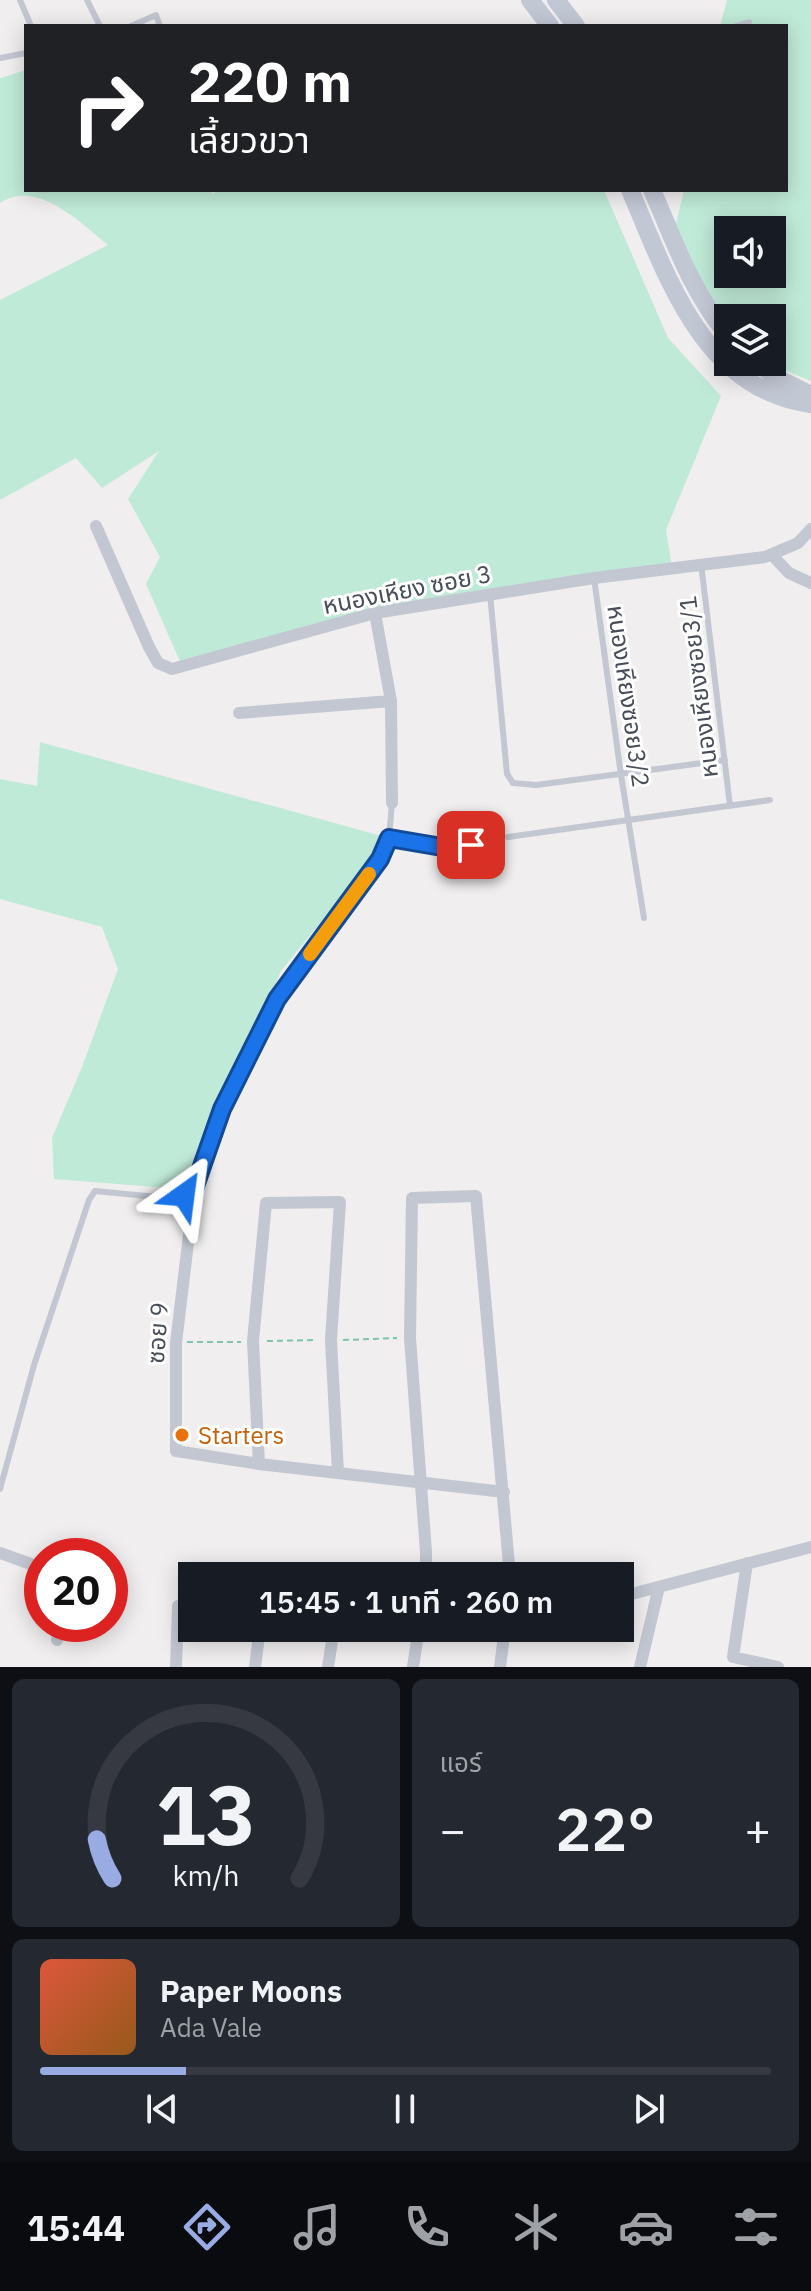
<!DOCTYPE html>
<html lang="th">
<head>
<meta charset="utf-8">
<style>
  :root { --surface:#171b24; --page:#242831; --text:#f1f3f6; --muted:#9ea1a6; --line:#363941; --accent:#98abe3 }
  body { margin:0; font-family:"IBM Plex Sans","Noto Sans Thai",sans-serif; background:var(--page); color:var(--text); height:100vh; display:flex; flex-direction:column; font-size:30px; white-space:nowrap }
  * { box-sizing:border-box; margin:0 }
  p { font-size:26px; color:var(--muted) }
  .icon { flex:none; width:44px; height:44px; fill:none; stroke:currentColor; stroke-width:2; stroke-linecap:round; stroke-linejoin:round }
  .map { position:relative; height:1667px; overflow:hidden }
  .details { display:flex; flex-direction:column; gap:12px; padding:12px; background:#0d0f14; flex:1 }
  .details>* { flex:none }
  .guide { position:absolute; left:24px; top:24px; width:764px; height:168px; border-radius:0px; box-shadow:0 4px 20px #0003; background:#202124; color:#fff; overflow:hidden }
  .controls { position:absolute; left:714px; top:216px; display:grid; gap:16px }
  .controls a { display:grid; place-items:center; width:72px; height:72px; border-radius:0px; background:var(--surface); box-shadow:0 4px 20px #0003; font-size:40px }
  .speed { position:absolute; left:24px; top:1538px; display:flex; gap:16px; font-size:40px; font-weight:700; text-align:center }
  .speed>* { display:grid; place-content:center; width:104px; height:104px; border-radius:50%; background:var(--surface); box-shadow:0 4px 20px #0003; line-height:1 }
  .speed .limit { border:12px solid #d22; background:#fff; color:#111 }
  .pin { position:absolute; display:grid; place-items:center; width:68px; height:68px; color:#fff; margin:-34px; border-radius:16px; box-shadow:0 4px 12px #0006 }
  .me { position:absolute; width:88px; margin:-44px; rotate:31deg; stroke-linejoin:round; filter:drop-shadow(0 0 6px #0008) }
  .turn { display:flex; align-items:center; gap:28px; height:168px; padding:0 32px; font-size:36px }
  .turn .icon { width:104px; height:104px; stroke-width:2.5 }
  .turn b { display:block; font-size:56px; line-height:68px }
  .big { font-size:60px; font-weight:600; line-height:1.1 }
  .details .widget { flex:1; display:flex; flex-direction:column; justify-content:center; gap:12px; min-width:0; padding:0 28px; border-radius:12px; background:var(--page) }
  .details .dial { align-items:center; gap:0 }
  .dial svg { height:208px; overflow:visible; fill:none; stroke:var(--line); stroke-width:7; stroke-linecap:round; text-anchor:middle }
  .dial text { fill:var(--text); stroke:none }
  .song { display:flex; align-items:center; gap:24px }
  .cover { width:96px; height:96px; border-radius:12px; background:linear-gradient(135deg,hsl(10 70% 55%),hsl(30 70% 35%)) }
  .played { height:8px; border-radius:4px; background:linear-gradient(90deg,var(--accent) 20%,var(--line) 20%) }
  .keys { display:flex; justify-content:space-around; direction:ltr }
  .heat { display:flex; justify-content:space-between; align-items:center; font-size:44px; direction:ltr }
  .details .tiles { flex:1; display:grid; gap:12px; grid-template-columns:1fr 1fr }
  .widget:last-child { grid-column:span 2 }
  .trip { position:absolute; left:178px; top:1562px; width:456px; height:80px; border-radius:0px; background:var(--surface); box-shadow:0 4px 20px #0003; font-weight:600; line-height:80px; text-align:center }
  .tab-bar { display:flex; height:128px; justify-content:space-around; align-items:center; background:#090b0e; color:var(--muted) }
  .tab-bar .icon { width:56px; height:56px }
  .tab-bar .selected { color:var(--accent) }
  .tab-bar b { font-size:36px; color:var(--text) }
  .map>svg:first-child { display:block }
</style>
</head>
<body>
<div class="map">
<svg width="811" height="1667" viewBox="0 0 811 1667">
  <rect width="100%" height="100%" fill="#f0eeee"/>
  <path fill="#c0ead8" fill-rule="evenodd" d="M727,0H811V381L787,371L772,360V318H728V320L710,300L676,224L684,190H786V26H720ZM728,230H772V274H728Z
    M26,70V190H210L212,194L221,190H604L668,338L721,396L666,530L672,567L363,616L182,666L146,584L160,557L128,499L159,451L102,488L76,458L0,500V300L108,245C81,223 37,178 0,203V78Z
    M40,742L389,838L281,971L189,1184L167,1188L54,1179L52,1138L82,1067L118,969L102,927L0,899V779L37,786Z"/>
  <g fill="none" stroke-linecap="round" stroke-linejoin="round">
    <path stroke="#7cc4ad" stroke-width="2" stroke-dasharray="6 4" stroke-linecap="butt" d="M343,1340L397,1338
      M267,1341L317,1340
      M187,1342H241"/>
    <path stroke="#c2c7d1" stroke-width="6" d="M20,0L31,26
      M87,0L100,26
      M131,26L156,15L160,26
      M736,26L749,22
      M0,58L26,53
      M701,563L730,806
      M594,578L621,775L644,918
      M490,594L507,774L513,783L536,785L725,760
      M508,837L770,800
      M389,838L442,847L471,845
      M0,1489L34,1365L89,1200L95,1191L177,1199L194,1189L222,1109L277,999L380,859L389,838L392,803"/>
    <path stroke="#c2c7d1" stroke-width="12" d="M96,526L149,647L158,663L172,669L375,613L594,578L765,557L798,543L811,529
      M772,555L789,573L811,583
      M375,613L391,701L392,803
      M239,713L391,701
      M184,1195L191,1218L176,1343V1451L259,1464L504,1492
      M259,1464L253,1341L266,1203L340,1202L331,1340L338,1472
      M0,1553L42,1568
      M747,1563L733,1657L778,1667
      M426,1576V1552L410,1338L412,1198L476,1196L510,1576
      M110,1594H112
      M620,1597L811,1547
      M57,1640L61,1624
      M176,1667L178,1606
      M255,1667L260,1628
      M328,1667L334,1628
      M413,1667L419,1628
      M500,1667L505,1628
      M640,1667L659,1587"/>
    <path stroke="#c2c7d4" stroke-width="18" d="M530,0L550,26
      M556,0L576,26
      M630,190C667,276 703,390 811,404
      M652,190C674,240 692,293 728,335
      M756,362L779,379L811,395"/>
  </g>
  <g fill="none" stroke-linecap="round" stroke-linejoin="round">
    <g stroke="#114b97" stroke-width="20">
      <path id="route" d="M184,1195L194,1189L222,1109L277,999L380,859L389,838L442,847L471,845"/>
    </g>
    <use href="#route" stroke="#1a73e8" stroke-width="14"/>
    <path stroke="#f59e0b" stroke-width="14" d="M310,954L369,874"/>
  </g>
  <circle fill="#e8710a" stroke="#fff" stroke-width="3" cx="182" cy="1435" r="8"/>
  <g text-anchor="middle" dominant-baseline="central" stroke-width="6" stroke-linejoin="round" paint-order="stroke">
    <g font-size="24" fill="#484e59" stroke="#fff">
      <text transform="translate(407 589) rotate(-11)">หนองเหียง ซอย 3</text>
      <text transform="translate(698 687) rotate(-97)">หนองเหียงซอย3/1</text>
      <text transform="translate(629 696) rotate(82)">หนองเหียงซอย3/2</text>
      <text transform="translate(157 1333) rotate(-86)">ซอย 9</text>
    </g>
    <g font-size="24" fill="#c56008" stroke="#fff" text-anchor="start">
      <text x="198" y="1435">Starters</text>
    </g>
  </g>
</svg>
<div class="controls">
<a><svg class="icon" aria-label="sound" viewBox="0 0 24 24"><path d="M4 9h4l5-4v14l-5-4H4zM17 9q2 3 0 6"/></svg></a>
<a><svg class="icon" aria-label="layers" viewBox="0 0 24 24"><path d="M12 4l9 5-9 5-9-5zM3 14l9 5 9-5"/></svg></a>
</div>
<div class="speed"><div class="limit">20</div></div>
<div class="pin" style="left:471px;top:845px;background:#d93025"><svg class="icon" aria-label="arrive" viewBox="0 0 24 24"><path d="M6 21V4h12l-3 4 3 4H6"/></svg></div>
<svg class="me" style="left:184px;top:1195px" viewBox="-20 -20 40 40"><path d="M0-17L14 15 0 8-14 15z" fill="#1a73e8" stroke="#fff" stroke-width="4"/></svg>
<div class="trip">15:45 · 1 นาที · 260 m</div>
<div class="guide">
<div class="turn"><svg class="icon" aria-label="right" viewBox="0 0 24 24"><path d="M7 20v-9h11M14 6l5 5-5 5"/></svg><div><b>220 m</b>เลี้ยวขวา</div></div>
</div>
</div>
<section class="details">
<div class="tiles">
<div class="widget dial"><svg viewBox="0 0 100 80">
<path d="M14 69A42 42 0 1 1 86 69"/>
<path d="M14 69A42 42 0 0 1 8 54" stroke="#98abe3"/>
<text x="50" y="56" font-size="32" font-weight="700">13</text>
<text x="50" y="72" font-size="11">km/h</text>
</svg></div>
<div class="widget"><p>แอร์</p>
<div class="heat"><a>−</a><b class="big">22°</b><a>+</a></div>
</div>
<div class="widget">
<div class="song"><i class="cover"></i><div><b>Paper Moons</b><p>Ada Vale</p></div></div>
<div class="played"></div>
<div class="keys"><svg class="icon" aria-label="previous" viewBox="0 0 24 24"><path d="M18 5L8 12l10 7zM5 5v14"/></svg><svg class="icon" aria-label="pause" viewBox="0 0 24 24"><path d="M8 5v14M16 5v14"/></svg><svg class="icon" aria-label="next" viewBox="0 0 24 24"><path d="M6 5l10 7-10 7zM19 5v14"/></svg></div>
</div>
</div>
</section>
<nav class="tab-bar">
<b>15:44</b>
<svg class="icon selected" aria-label="directions" viewBox="0 0 24 24"><path d="M12 3l9 9-9 9-9-9zM9 14v-3h6M13 9l2 2-2 2"/></svg>
<svg class="icon" aria-label="music" viewBox="0 0 24 24"><path d="M9 18V5l10-2v13"/><circle cx="6" cy="18" r="3"/><circle cx="16" cy="16" r="3"/></svg>
<svg class="icon" aria-label="phone" viewBox="0 0 24 24"><path d="M5 4h4l2 5-3 2q2 4 5 5l2-3 5 2v4C11 20 4 13 5 4z"/></svg>
<svg class="icon" aria-label="climate" viewBox="0 0 24 24"><path d="M12 3v18M4 7l16 10M4 17L20 7"/></svg>
<svg class="icon" aria-label="car" viewBox="0 0 24 24"><path d="M5 17H2v-5l4-1 3-4h7l3 4 3 1v5h-3M9 17h6M6 11h13"/><circle cx="7" cy="17" r="2"/><circle cx="17" cy="17" r="2"/></svg>
<svg class="icon" aria-label="filters" viewBox="0 0 24 24"><path d="M4 7h16M4 17h16"/><circle cx="9" cy="7" r="2"/><circle cx="15" cy="17" r="2"/></svg>
</nav>
</body>
</html>
